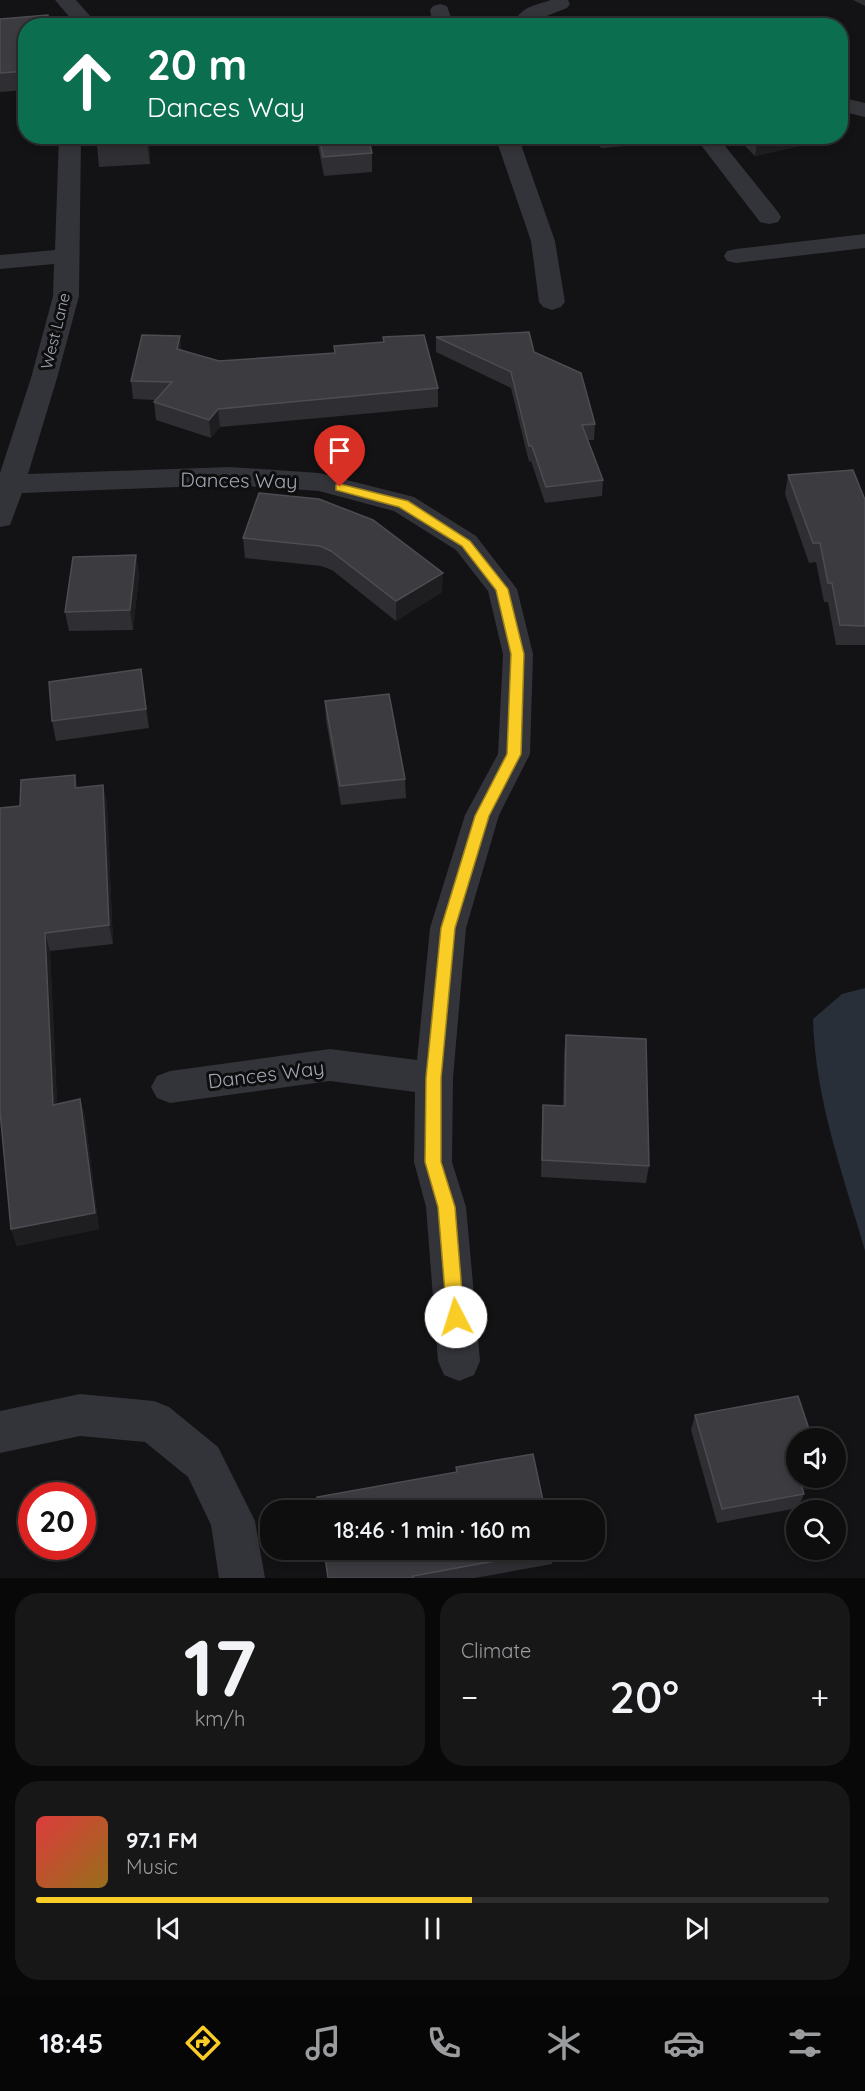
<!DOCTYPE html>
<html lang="en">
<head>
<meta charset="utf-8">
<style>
  :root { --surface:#0e0e0f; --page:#171718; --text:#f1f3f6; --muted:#9b9c9e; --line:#2e2e2f; --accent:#f9cc26 }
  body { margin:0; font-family:Quicksand,sans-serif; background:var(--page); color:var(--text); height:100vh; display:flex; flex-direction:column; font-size:22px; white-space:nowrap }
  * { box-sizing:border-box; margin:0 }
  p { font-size:20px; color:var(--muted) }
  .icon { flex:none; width:33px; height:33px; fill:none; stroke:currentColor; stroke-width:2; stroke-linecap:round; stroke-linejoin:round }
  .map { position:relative; height:1578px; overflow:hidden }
  .details { display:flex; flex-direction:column; gap:15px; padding:15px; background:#080808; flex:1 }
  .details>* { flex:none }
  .guide { position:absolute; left:18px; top:18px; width:830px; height:126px; border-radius:24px; box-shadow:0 3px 9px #0003,0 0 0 2px var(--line); background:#0b6e4f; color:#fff; overflow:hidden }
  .fabs { position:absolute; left:786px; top:1428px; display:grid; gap:12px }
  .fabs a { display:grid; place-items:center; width:60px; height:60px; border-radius:50%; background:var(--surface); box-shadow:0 3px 9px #0003,0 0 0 2px var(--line); font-size:30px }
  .speed { position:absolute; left:18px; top:1482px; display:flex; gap:12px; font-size:30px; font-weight:700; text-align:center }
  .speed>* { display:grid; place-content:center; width:78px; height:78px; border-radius:50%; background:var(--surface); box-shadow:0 3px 9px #0003,0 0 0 2px var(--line); line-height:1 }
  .speed .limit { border:9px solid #d22; background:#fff; color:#111 }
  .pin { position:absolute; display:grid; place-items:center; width:51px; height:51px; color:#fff; margin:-62px -26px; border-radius:50% 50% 50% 0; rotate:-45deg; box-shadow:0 0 6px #0007 }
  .pin .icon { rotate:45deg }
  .me { position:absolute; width:66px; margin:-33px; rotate:355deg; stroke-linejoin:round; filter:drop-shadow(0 0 4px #0008) }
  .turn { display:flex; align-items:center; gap:21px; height:126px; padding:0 30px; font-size:27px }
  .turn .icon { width:78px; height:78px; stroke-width:2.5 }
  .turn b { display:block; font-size:42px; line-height:51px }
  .big { font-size:45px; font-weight:600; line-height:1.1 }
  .details .tile { flex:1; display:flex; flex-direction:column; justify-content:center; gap:9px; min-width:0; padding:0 21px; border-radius:24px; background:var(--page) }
  .details .dial { align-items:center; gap:0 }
  .dial b { font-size:78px; line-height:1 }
  .song { display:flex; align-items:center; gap:18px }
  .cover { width:72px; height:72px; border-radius:9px; background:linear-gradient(135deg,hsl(0 70% 55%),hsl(40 70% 35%)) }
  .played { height:6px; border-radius:3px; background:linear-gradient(90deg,var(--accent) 55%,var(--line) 55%) }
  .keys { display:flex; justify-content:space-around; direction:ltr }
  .heat { display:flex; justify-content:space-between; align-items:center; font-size:33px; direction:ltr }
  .details .tiles { flex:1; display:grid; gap:15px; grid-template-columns:1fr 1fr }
  .tile:last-child { grid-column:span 2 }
  .trip { position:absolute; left:260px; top:1500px; width:345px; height:60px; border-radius:24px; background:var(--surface); box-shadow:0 3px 9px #0003,0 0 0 2px var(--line); font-weight:600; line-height:60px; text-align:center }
  .tab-bar { display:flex; height:96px; justify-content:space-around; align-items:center; background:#060606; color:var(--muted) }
  .tab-bar .icon { width:42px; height:42px }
  .tab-bar .active { color:var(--accent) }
  .tab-bar b { font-size:27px; color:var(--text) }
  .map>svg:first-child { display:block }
</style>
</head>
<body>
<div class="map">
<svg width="865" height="1578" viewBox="0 0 865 1578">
  <rect width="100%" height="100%" fill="#131214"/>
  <path fill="#282f38" d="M865,988V1251C843,1174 815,1100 813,1019L842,994Z"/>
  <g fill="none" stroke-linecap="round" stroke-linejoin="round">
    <path fill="#333439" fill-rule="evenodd" d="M55,0H76L99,26H77Z
      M551,0H568L570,4L567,8L539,19L540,26H518L517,17C525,6 539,4 551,0Z
      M440,4L447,6L454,26H433L430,10L433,6Z
      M840,97L865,103V117L840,111Z
      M59,136H81L79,296L57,378L28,474L230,467L319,473L414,497L476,536L517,589L533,654L530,754L499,815L466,928L453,1078L452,1162L466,1207L480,1361L474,1375L459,1381L444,1375L438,1361L426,1207L414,1162L415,1092L330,1081L170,1103L157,1098L151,1087L157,1076L170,1071L330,1049L417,1060L430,928L465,815L498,754L503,654L488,591L456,550L394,511L319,491L230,485L22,493L10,525L0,527V473L31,378L53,296L54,264L0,269V255L55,250Z
      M495,136H518L555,241L565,302L561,307L552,310L543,307L539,302L531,241Z
      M694,136H717L778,212L781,217L778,222L769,224L760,222Z
      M865,234V248L736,263L727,261L724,256L727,251L736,249Z
      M80,1394L154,1401L169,1407L218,1447L255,1521L265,1578H219L211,1525L188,1477L145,1442L80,1436L0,1453V1411Z"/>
  </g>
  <path fill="#2f2e32" d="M853,0H865V6Z
    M0,19L26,26V90L0,92Z
    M96,136H235L236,140L150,145V164L99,167Z
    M316,136H368L372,153V172L324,176Z
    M595,136H687L686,141L601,148Z
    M735,136H829V139L755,156Z
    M383,337L438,388V407L220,427L211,438L156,420L154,402L155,400L133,399L131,381L181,350L219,361L335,353L334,346L383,342Z
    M436,337L534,352L595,424L594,440H588L603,480L602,496L545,503L531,461L529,462L511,388L436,352Z
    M788,475L865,500V645H836L828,602H824L816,562L809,563L785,494Z
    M259,493L442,592L396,621L332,570L321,566L245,558L243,538Z
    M136,555L139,575L133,630L69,631L65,612Z
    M144,688L149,728L56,741L52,721Z
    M325,701L405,779L406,798L341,805L326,720Z
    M75,775L78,788L103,785L107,804L113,944L50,951L57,1104L80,1099L85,1117L99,1229L17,1246L11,1229L20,806Z
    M566,1035L649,1166L646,1183L541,1177L542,1122L543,1105L563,1106L564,1053Z
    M695,1415L796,1478H821L817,1487L803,1490L804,1494L798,1508L717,1523L691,1430Z
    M554,1550L552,1564L475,1578H328Z"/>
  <path fill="#1e1d20" d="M146,136H148L150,145V164Z
    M762,136H829V139L755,156L758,137Z
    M180,336L182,354L177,349Z
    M218,409L220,427L211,438L209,420Z
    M136,555L139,575L133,630L130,610Z
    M443,573L442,592L396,621V601Z
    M141,669L144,688L149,728L146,709Z
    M75,775L79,795L75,788Z
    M103,785L107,804L113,944L109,925Z
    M45,933L50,951L58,1122L53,1105Z
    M80,1099L85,1117L99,1229L17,1246L11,1229Z
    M799,1478H821L817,1487L793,1493Z"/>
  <path fill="#3b3b40" stroke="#4c4c52" stroke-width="1.5" d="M48,15V26H26V71L0,73V19Z
    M96,136H146V139L96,142Z
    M319,136H368L372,153L323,157Z
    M529,332L534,352L581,373L595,424L582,425L603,480L546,487L532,446H529L511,372L436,337Z
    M142,335L180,336L177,349L219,361L335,353L334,346L384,342L383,337L424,335L438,388L218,409L209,420L154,402L172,382L131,381Z
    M853,470L865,500V626L840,625L832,583H828L820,543H813L788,475Z
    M259,493L319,499L373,520L443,573L396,601L331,551L320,546L243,538Z
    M136,555L130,610L65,612L73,557Z
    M141,669L146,709L52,721L49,682Z
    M389,694L405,779L340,786L325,701Z
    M75,775V788L103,785L109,925L45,933L53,1105L80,1099L95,1213L11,1229L0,1111V808L20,806L21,780Z
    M566,1035L646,1039L649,1166L542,1160L543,1105L565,1106Z
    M798,1396L812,1438H796V1478H802H799L804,1494L722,1509L695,1415Z
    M533,1454L545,1510H319L317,1497L457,1472L456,1467Z
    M324,1550H554L413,1576V1578H328Z"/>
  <path fill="#f9cc26" stroke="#a28519" stroke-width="1.5" d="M340,484L408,501L470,541L508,589L524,654L521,754L489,816L455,928L441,1078V1162L455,1207L464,1317L462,1323L456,1325L450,1323L447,1317L438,1207L425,1162L426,1078L441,928L475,816L507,754L511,654L496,590L462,546L399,507L336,490V485Z"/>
  <g text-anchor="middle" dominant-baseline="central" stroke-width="6" stroke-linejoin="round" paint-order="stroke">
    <g font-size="16" fill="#a3a7b5" stroke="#0e0e0f">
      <text transform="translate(55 331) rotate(-76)">West Lane</text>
    </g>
    <g font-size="20" fill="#a3a7b5" stroke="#0e0e0f">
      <text transform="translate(239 480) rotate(1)">Dances Way</text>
      <text transform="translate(266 1074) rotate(-7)">Dances Way</text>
    </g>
  </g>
</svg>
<div class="fabs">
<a><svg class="icon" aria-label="sound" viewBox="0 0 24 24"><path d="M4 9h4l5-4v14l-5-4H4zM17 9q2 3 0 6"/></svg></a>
<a><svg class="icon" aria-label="search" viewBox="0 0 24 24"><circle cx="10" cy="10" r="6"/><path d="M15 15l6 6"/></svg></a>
</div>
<div class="speed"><div class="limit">20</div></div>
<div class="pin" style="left:340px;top:487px;background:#d93025"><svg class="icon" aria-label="arrive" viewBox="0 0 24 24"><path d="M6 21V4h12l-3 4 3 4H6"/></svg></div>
<svg class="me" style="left:456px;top:1317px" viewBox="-20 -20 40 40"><circle r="19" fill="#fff"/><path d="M0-13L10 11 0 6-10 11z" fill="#f9cc26"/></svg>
<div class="trip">18:46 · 1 min · 160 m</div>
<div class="guide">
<div class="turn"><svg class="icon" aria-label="ahead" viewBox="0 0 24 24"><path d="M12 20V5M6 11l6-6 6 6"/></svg><div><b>20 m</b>Dances Way</div></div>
</div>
</div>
<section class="details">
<div class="tiles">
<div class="tile dial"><b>17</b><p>km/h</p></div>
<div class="tile"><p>Climate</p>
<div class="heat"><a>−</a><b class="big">20°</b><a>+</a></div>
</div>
<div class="tile">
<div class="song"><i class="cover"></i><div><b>97.1 FM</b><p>Music</p></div></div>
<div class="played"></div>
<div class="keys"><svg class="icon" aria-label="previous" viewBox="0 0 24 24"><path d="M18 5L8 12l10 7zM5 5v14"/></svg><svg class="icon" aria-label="pause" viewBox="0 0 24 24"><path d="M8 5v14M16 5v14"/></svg><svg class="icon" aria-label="next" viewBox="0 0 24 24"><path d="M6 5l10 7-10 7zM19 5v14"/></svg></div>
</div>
</div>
</section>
<nav class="tab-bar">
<b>18:45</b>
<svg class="icon active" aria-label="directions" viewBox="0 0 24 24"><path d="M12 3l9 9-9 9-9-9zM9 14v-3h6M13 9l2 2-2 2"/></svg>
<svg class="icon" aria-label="music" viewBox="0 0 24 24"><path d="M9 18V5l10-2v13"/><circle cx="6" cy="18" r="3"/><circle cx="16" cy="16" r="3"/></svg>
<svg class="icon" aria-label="phone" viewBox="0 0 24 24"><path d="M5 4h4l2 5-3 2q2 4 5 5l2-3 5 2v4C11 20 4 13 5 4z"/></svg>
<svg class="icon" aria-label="climate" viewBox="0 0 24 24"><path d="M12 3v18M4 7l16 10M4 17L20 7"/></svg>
<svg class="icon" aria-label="car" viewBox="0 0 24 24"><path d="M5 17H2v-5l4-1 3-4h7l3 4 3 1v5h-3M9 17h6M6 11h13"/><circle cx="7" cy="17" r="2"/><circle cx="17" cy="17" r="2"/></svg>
<svg class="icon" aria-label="filters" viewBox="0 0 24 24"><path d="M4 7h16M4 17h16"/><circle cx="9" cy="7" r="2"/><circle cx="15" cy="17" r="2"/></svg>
</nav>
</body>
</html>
